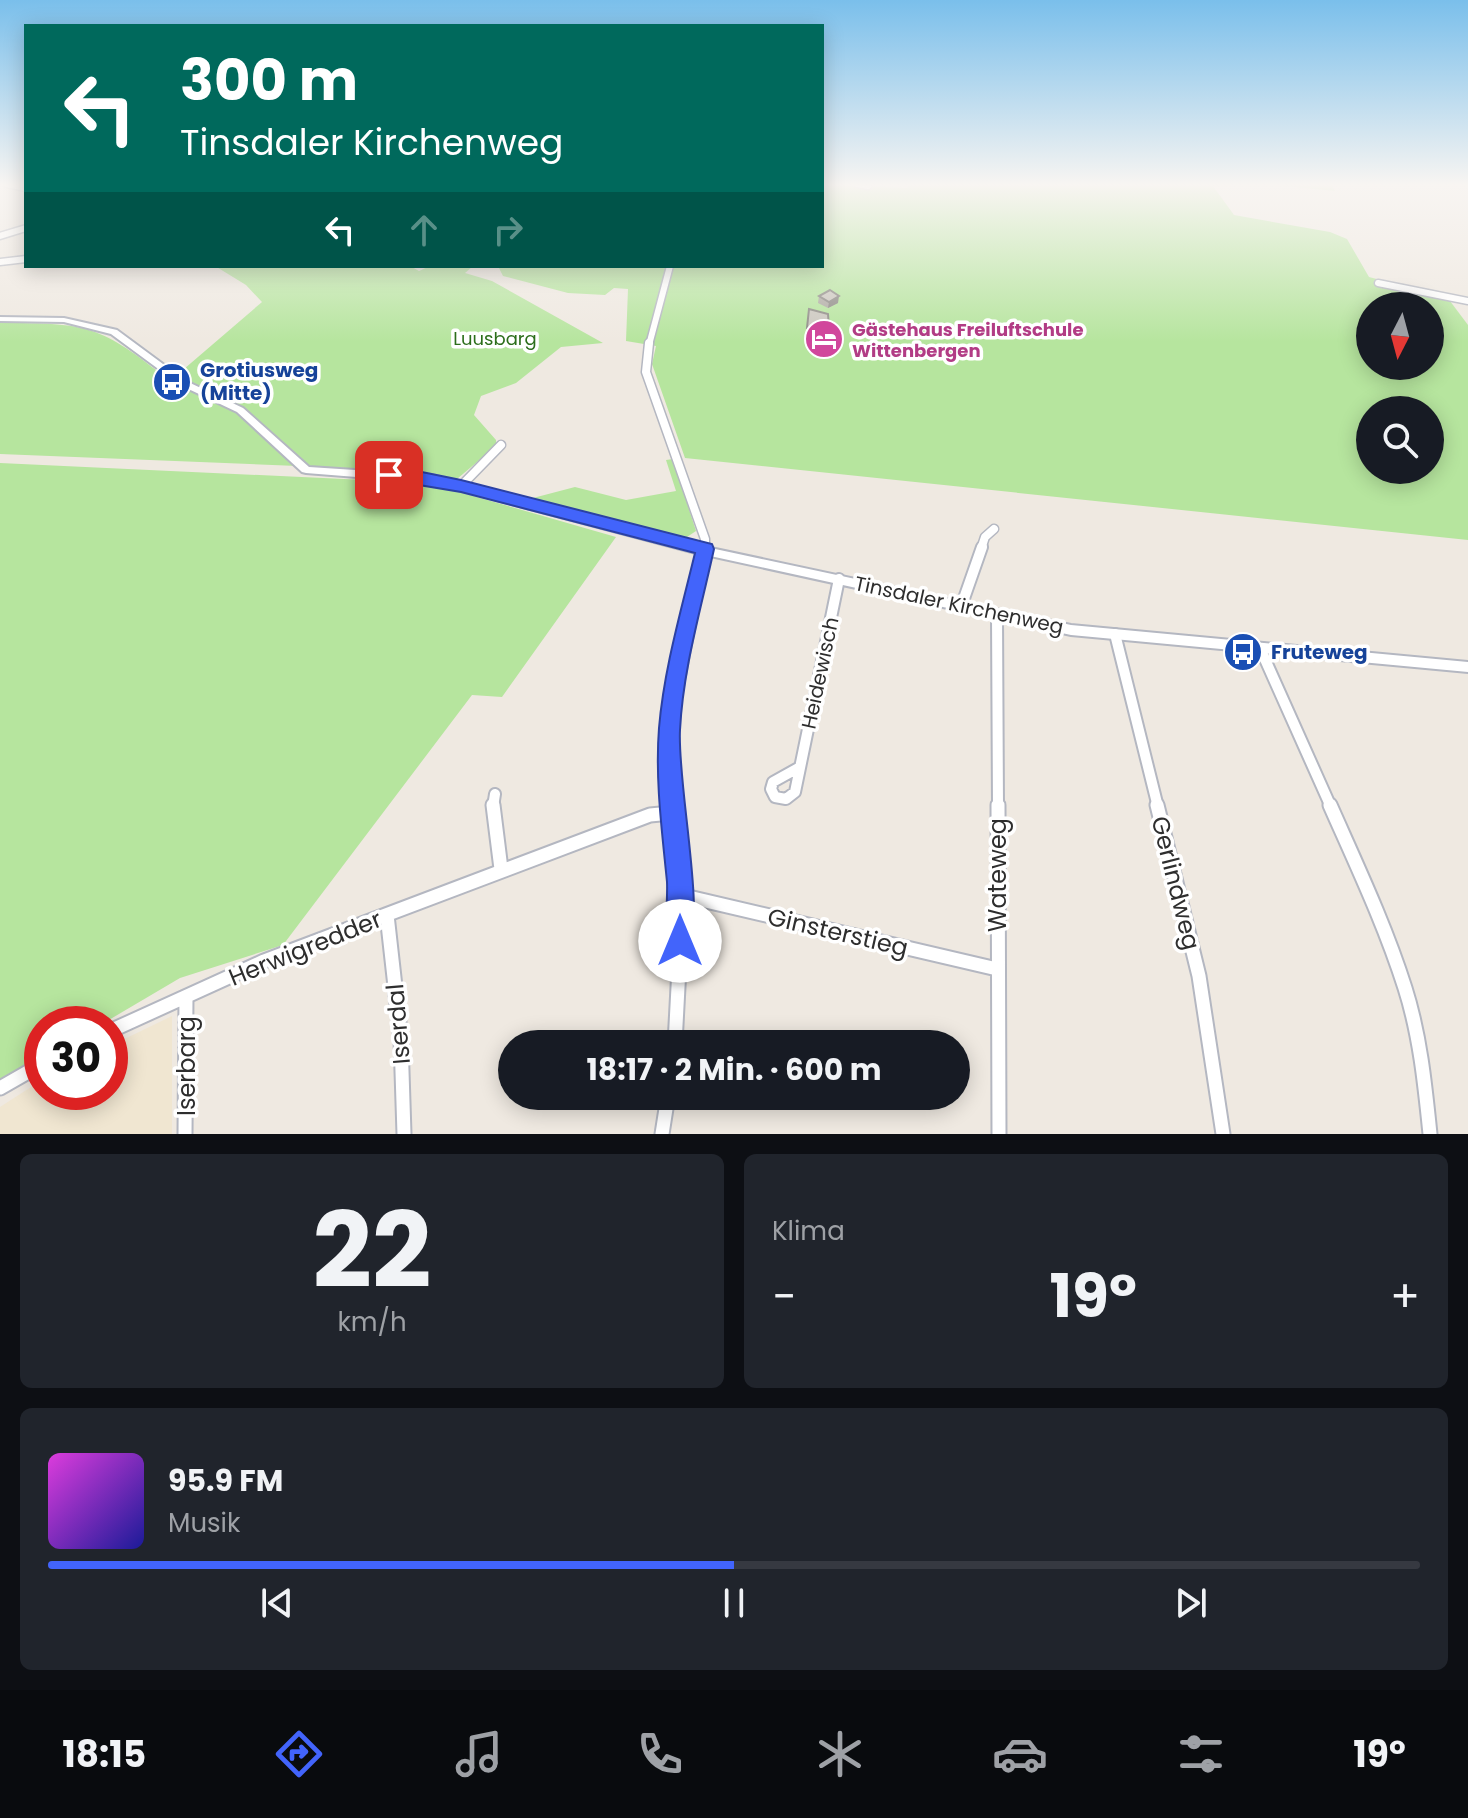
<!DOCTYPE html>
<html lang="de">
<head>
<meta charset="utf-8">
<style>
  :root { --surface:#171b24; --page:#20242c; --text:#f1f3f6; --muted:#9ea1a6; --line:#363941; --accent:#4264fb }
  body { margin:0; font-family:Poppins,sans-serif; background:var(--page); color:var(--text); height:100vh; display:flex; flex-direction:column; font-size:30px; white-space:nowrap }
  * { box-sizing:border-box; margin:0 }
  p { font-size:26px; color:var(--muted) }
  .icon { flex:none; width:44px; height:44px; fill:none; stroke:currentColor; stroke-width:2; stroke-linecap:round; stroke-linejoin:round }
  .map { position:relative; height:1134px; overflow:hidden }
  .sheet { display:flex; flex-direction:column; gap:20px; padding:20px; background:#0d0f14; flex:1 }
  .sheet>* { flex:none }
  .banner { position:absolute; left:24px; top:24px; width:800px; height:244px; border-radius:0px; box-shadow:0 4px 20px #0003; background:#00695c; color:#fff; overflow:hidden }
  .needle { width:52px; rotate:186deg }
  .tools { position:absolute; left:1356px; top:292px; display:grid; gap:16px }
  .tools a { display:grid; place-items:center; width:88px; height:88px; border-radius:50%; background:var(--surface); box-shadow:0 4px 20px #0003; font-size:40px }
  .speed { position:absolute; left:24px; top:1006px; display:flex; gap:16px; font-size:40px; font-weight:700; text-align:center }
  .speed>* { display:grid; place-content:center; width:104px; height:104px; border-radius:50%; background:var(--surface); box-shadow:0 4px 20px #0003; line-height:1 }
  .speed .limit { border:12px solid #d22; background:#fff; color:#111 }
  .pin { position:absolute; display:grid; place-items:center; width:68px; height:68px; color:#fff; margin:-34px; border-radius:16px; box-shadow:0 4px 12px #0006 }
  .me { position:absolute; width:88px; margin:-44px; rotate:0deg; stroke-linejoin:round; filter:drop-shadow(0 0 6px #0008) }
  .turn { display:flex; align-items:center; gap:28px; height:168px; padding:0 24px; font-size:36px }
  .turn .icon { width:104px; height:104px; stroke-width:2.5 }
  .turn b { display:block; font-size:56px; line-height:68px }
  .lanes { display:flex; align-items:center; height:76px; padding:0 24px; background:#0003; justify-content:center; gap:40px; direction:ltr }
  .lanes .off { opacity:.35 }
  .big { font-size:60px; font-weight:700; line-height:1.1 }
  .sheet .card { flex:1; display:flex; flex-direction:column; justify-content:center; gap:12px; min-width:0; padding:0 28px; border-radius:12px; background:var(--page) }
  .sheet .dial { align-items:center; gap:0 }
  .dial b { font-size:104px; line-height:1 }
  .song { display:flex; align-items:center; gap:24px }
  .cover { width:96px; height:96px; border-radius:12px; background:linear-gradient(135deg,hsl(300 70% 55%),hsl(240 70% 35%)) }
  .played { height:8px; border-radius:4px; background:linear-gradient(90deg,var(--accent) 50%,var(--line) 50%) }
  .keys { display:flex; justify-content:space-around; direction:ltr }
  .heat { display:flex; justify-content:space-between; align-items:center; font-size:44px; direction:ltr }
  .sheet .tiles { flex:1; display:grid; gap:20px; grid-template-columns:1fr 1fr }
  .card:last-child { grid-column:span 2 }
  .trip { position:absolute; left:498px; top:1030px; width:472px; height:80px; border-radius:40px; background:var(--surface); box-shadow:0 4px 20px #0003; font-weight:700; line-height:80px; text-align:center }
  .dock { display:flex; height:128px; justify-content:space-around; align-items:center; background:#090b0e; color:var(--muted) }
  .dock .icon { width:56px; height:56px }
  .dock .on { color:var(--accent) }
  .dock b { font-size:36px; color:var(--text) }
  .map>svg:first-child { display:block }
</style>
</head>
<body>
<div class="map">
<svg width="1468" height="1134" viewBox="0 0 1468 1134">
  <rect width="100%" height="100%" fill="#efe9e1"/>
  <path fill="#f0e6d1" d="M172,1016V1134H0V1107L42,1080V1092H110V1046Z"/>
  <path fill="#b6e59e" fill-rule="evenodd" d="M822,184L907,188L908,184H1331L1335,191L1265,184L1213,186L1234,215L1330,232L1347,239L1369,277L1447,297L1468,325V540L685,458L652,364L656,346L626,341L628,289L614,288L605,295L568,293L503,276L498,266H822ZM1370,306H1430V366H1370ZM1370,410H1430V470H1370Z
    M215,266H410L419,271L430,266H473L465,273L492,281L603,343L561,347L516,383L481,396L474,415L496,440V446L457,479L421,471L0,454V323C89,323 100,325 170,381L262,302L246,285Z
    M673,459L696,531L684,539L533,498L575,487L626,500L676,491L666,460Z
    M0,463L408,482L442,487L616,537L502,697L472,695L283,945L180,978L102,1024H42V1060L0,1084Z"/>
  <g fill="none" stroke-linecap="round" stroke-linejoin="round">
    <g stroke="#b4b7c1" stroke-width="9">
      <path id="minor-far3" d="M7,184L26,188
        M857,184L868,186
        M0,236L26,228
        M0,262L26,259
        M1378,283L1468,301
        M649,345L670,266"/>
    </g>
    <g stroke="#b4b7c1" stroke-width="11">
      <path id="minor-far2" d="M649,343L646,372L705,539V549
        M461,486L501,445
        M981,549L985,537L994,529"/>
    </g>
    <g stroke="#b4b7c1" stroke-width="14">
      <path id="minor-far1" d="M961,607L982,547
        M997,616L998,807
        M1115,634L1158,807
        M1260,648L1331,807
        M800,767L773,782L771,789L775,797L786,799L795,792L839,579
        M493,807L495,794
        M671,807C663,716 691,635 705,547"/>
    </g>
    <g stroke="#b4b7c1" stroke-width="17">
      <path id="minor" d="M493,805L501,869
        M670,805L681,930L675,1044
        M998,805L999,1134
        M1157,805L1199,976L1223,1134
        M1330,805C1357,866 1385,925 1405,988C1420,1035 1425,1085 1430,1134
        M680,895L997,969
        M387,915L401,1040L404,1134
        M110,1031L264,961L650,815L671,813
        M0,1088L42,1064
        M185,1134L186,997
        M662,1134L668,1096"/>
    </g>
    <g stroke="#b4b7c1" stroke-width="4">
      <path id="tertiary" d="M0,317L64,318L117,330L186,381L243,408L309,467L432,475L692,544L1071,625L1468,662V672L1071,635L692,552L432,483L306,473L302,472L237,412L180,385L111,334L64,322L0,321Z"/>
    </g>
    <use href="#minor-far3" stroke="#fff" stroke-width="6"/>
    <use href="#minor-far2" stroke="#fff" stroke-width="8"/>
    <use href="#minor-far1" stroke="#fff" stroke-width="10"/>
    <use href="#minor" stroke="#fff" stroke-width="13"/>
    <use href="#tertiary" fill="#fff" fill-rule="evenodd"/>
  </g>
  <path fill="#afaba4" d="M819,296L838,303L828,308L818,303Z
    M809,309L829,327L827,347H806Z"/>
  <path fill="#8e8b86" d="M839,296L838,303L828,308L829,302Z"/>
  <path fill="#cbc7bf" stroke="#8e8b86" stroke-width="2" d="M830,290L839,296L829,302L819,296Z
    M809,309L828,314L829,327L807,328Z"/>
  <linearGradient id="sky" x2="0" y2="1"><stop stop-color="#7abfeb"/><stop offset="0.54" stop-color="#f8f5f2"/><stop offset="1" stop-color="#f8f5f2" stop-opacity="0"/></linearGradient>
  <rect width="1468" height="342" fill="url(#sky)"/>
  <path fill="#4264fb" stroke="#2b41a3" stroke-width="2" d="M389,469L417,471L461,480L712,544L714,549C701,609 683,669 680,730C677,782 705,911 689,949L680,953L671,949C663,930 668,904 667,882C662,831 655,779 659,728C664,669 681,611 695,553L461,492L383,479L381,475Z"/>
  <defs>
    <g id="hotel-disc" transform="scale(2)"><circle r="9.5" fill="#d1479c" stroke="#fff"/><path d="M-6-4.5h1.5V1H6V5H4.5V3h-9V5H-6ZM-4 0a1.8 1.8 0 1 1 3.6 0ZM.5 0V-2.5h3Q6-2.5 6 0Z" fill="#fff"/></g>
    <g id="bus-disc" transform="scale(2)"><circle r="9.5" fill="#1a4fb4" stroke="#fff"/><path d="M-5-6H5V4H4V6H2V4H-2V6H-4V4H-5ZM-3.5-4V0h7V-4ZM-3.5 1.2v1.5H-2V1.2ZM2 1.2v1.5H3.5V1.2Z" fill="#fff"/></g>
  </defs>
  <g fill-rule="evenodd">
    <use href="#hotel-disc" x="824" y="339"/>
    <use href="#bus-disc" x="172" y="382"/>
    <use href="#bus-disc" x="1243" y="652"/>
  </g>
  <g text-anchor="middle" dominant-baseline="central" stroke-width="7" stroke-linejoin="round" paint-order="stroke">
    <g font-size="18" font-weight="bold" fill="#b23c85" stroke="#fff" text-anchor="start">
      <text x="852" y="329">Gästehaus Freiluftschule<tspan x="852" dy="21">Wittenbergen</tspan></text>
    </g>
    <g font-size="18" fill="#2c6e1b" stroke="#fff">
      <text x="495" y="338">Luusbarg</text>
    </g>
    <g font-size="20" font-weight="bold" fill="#164399" stroke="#fff" text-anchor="start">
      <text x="200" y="370">Grotiusweg<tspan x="200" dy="23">(Mitte)</tspan></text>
      <text x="1271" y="652">Fruteweg</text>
    </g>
    <g font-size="20" fill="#2e2e2e" stroke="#fff">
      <text transform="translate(959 605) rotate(12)">Tinsdaler Kirchenweg</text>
      <text transform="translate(820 673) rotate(-78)">Heidewisch</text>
    </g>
    <g font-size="24" fill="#2e2e2e" stroke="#fff">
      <text transform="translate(997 875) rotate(-90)">Wateweg</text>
      <text transform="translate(1176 883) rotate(76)">Gerlindweg</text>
      <text transform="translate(838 932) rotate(13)">Ginsterstieg</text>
      <text transform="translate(305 948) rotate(-22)">Herwigredder</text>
      <text transform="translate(398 1024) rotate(-95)">Iserdal</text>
      <text transform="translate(186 1066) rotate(-90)">Iserbarg</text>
    </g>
  </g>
</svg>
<div class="tools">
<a><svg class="needle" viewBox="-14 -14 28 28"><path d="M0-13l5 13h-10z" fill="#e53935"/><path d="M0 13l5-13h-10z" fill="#9ea1a6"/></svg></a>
<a><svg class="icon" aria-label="search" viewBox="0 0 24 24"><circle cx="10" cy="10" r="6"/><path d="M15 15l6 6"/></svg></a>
</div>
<div class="speed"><div class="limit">30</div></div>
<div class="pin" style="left:389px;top:475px;background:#d93025"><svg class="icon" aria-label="arrive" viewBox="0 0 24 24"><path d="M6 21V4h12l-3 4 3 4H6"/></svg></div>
<svg class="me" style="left:680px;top:941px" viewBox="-20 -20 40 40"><circle r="19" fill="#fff"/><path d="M0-13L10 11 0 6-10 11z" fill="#4264fb"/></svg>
<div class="trip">18:17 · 2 Min. · 600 m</div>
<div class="banner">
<div class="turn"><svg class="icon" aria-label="left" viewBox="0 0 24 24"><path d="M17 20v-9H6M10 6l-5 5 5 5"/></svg><div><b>300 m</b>Tinsdaler Kirchenweg</div></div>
<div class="lanes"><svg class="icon" aria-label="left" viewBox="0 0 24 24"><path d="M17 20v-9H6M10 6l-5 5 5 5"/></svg><svg class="icon off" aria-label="ahead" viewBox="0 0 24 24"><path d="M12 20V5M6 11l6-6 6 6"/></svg><svg class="icon off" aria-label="right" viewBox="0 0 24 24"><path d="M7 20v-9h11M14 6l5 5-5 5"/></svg></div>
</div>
</div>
<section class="sheet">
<div class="tiles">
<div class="card dial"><b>22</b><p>km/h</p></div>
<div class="card"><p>Klima</p>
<div class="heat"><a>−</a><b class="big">19°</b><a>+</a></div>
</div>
<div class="card">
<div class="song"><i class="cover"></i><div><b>95.9 FM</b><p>Musik</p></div></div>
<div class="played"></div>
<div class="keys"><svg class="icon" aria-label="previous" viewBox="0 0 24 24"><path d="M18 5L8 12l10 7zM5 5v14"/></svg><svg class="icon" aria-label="pause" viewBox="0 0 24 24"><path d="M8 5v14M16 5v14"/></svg><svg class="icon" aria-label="next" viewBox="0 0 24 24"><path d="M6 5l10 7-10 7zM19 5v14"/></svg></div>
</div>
</div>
</section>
<nav class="dock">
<b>18:15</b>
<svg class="icon on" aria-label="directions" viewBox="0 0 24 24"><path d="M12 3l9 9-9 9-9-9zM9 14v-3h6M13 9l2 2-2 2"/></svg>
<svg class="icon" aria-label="music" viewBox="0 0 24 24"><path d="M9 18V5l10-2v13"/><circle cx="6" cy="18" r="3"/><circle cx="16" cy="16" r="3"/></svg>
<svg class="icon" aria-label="phone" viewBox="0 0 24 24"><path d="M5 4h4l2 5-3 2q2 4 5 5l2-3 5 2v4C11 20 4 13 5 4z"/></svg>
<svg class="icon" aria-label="climate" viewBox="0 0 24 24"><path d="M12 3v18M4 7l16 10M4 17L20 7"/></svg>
<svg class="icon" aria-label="car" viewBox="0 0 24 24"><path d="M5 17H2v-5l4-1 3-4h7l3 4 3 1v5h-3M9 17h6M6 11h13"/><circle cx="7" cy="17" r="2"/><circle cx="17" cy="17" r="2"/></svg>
<svg class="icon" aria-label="filters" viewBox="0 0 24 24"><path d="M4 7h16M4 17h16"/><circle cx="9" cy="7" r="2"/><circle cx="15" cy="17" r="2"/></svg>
<b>19°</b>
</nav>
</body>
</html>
